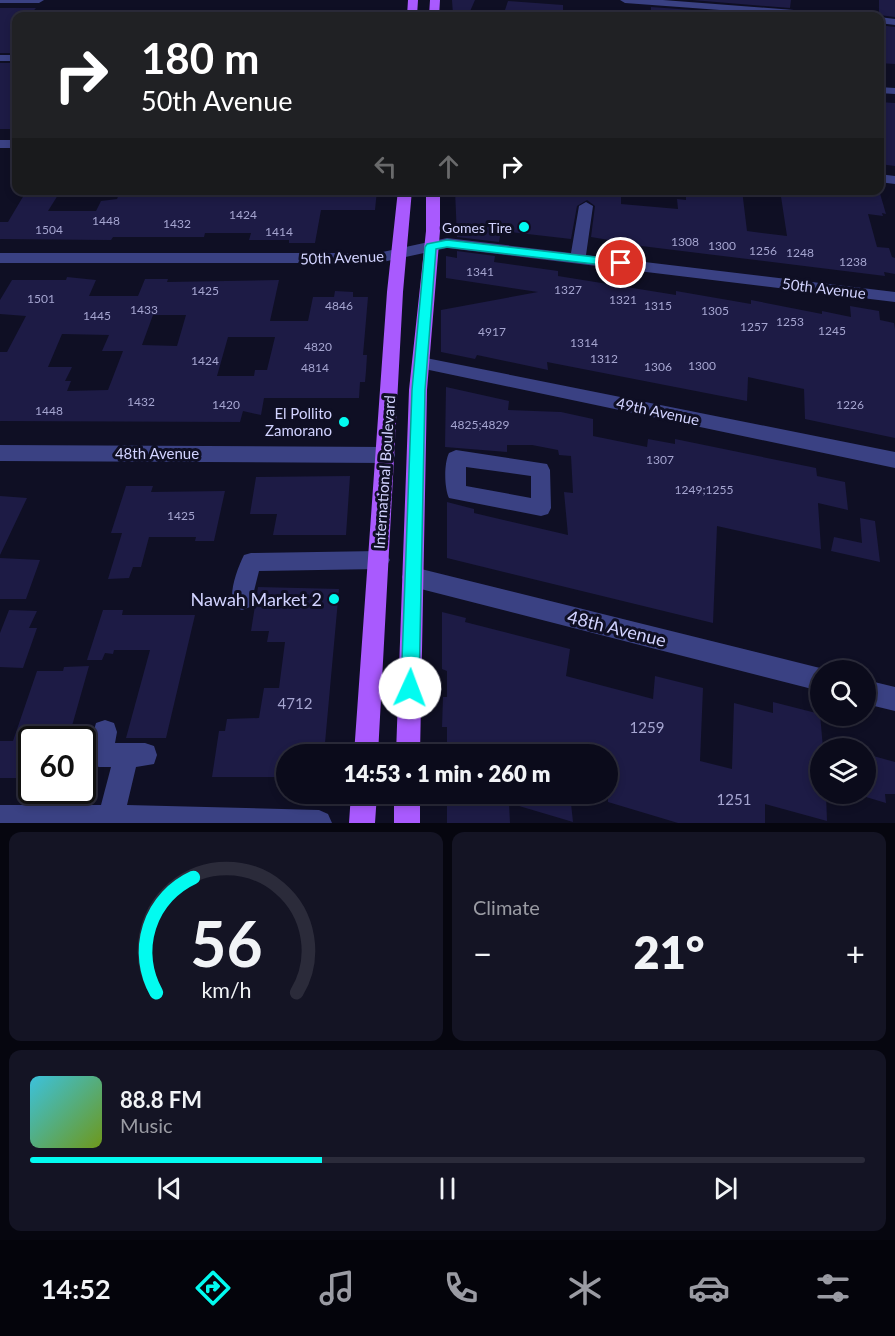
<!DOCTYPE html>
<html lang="en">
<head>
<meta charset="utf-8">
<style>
  :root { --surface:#0b0b1b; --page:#141424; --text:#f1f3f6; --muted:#9a9ba3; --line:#2b2b3a; --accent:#02fbf0 }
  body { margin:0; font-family:Lato,sans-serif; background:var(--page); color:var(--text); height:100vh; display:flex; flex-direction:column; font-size:22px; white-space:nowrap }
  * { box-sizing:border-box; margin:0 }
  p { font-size:20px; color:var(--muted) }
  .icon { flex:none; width:33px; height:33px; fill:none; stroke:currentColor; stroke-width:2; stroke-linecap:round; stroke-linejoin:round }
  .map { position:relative; height:823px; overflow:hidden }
  .panel { display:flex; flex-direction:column; gap:9px; padding:9px; background:#06060f; flex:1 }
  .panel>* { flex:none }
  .top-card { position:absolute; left:12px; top:12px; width:872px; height:183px; border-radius:12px; box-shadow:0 3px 9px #0003,0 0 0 2px var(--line); background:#202124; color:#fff; overflow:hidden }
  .buttons { position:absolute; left:810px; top:660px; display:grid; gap:12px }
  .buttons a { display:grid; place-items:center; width:66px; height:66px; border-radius:50%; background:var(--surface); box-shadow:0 3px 9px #0003,0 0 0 2px var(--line); font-size:30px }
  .speed { position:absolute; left:18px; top:726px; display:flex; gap:12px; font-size:30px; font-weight:700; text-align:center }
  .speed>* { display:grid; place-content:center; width:78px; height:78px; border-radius:50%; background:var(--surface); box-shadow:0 3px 9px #0003,0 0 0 2px var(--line); line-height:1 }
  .speed .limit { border:3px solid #111; border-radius:9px; background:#fff; color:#111 }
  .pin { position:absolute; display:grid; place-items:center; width:51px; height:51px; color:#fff; margin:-26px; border:3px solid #fff; border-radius:50%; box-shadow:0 2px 6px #0007 }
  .me { position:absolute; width:66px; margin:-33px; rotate:2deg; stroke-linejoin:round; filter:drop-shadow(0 0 4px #0008) }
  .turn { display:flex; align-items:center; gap:21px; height:126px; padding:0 30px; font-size:27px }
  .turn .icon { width:78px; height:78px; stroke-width:2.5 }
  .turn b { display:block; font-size:42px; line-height:51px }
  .lanes { display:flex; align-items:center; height:57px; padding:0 30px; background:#0003; justify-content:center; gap:30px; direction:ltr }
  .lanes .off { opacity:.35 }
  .big { font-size:45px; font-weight:800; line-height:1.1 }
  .panel .tile { flex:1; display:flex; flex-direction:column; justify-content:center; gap:9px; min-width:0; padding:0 21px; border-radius:12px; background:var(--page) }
  .panel .dial { align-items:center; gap:0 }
  .dial svg { height:156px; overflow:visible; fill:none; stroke:var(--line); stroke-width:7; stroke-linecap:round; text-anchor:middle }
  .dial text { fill:var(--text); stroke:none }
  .song { display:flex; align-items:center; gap:18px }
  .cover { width:72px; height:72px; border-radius:9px; background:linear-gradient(135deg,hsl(190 70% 55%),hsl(80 70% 35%)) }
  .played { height:6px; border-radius:3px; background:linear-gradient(90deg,var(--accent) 35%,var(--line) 35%) }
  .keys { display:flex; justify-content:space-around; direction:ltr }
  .heat { display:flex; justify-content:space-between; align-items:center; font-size:33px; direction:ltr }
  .panel .tiles { flex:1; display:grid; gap:9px; grid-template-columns:1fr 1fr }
  .tile:last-child { grid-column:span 2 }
  .trip { position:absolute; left:276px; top:744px; width:342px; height:60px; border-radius:30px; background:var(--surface); box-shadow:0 3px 9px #0003,0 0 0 2px var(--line); font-weight:800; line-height:60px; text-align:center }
  .dock { display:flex; height:96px; justify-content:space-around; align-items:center; background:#04040b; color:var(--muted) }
  .dock .icon { width:42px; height:42px }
  .dock .selected { color:var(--accent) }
  .dock b { font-size:27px; color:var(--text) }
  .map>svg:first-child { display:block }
</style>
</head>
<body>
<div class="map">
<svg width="895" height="823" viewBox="0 0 895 823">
  <rect width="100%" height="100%" fill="#0f0f24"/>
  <path fill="#1d1b45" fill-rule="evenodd" d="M452,0H475L468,16L453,15Z
    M692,0H791L790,8Z
    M879,0H895V17L879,15Z
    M508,1L563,5V16H503Z
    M651,7L776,16H651Z
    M0,8H36L29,16H16V53H0Z
    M879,25L895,27V64L879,63Z
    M0,63H16V129H0Z
    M879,102L895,103V166L879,164Z
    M121,190H377L375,210H321L315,243H289V240H249L251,233H205L204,237H113L111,240L0,239V222H8L24,195H58L48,211H96L101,201L117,199Z
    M455,190H509L542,194L543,190H597L596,192L621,195V204L678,209L677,199L686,200V190H742L747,231L787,236L780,190H879L886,214L882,213L883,216L868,214L877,247L889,248L892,257L895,258V274L884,272L885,276L609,242V240L591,237L595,206L587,200L577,206L571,239L501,231L499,242L457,237Z
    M457,251L495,256L494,262L558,271V276L676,295V291L751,304V300L822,314V311L851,317L850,306L879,311L880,320L894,323L895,329V438L805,419L804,389L748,377L747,401L547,362L548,370L477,355L475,359L441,352V310L538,292L446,278V256L457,258Z
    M67,277L96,280L89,296H138L145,279H168L167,282L279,280L270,321H308L313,297H334L335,291L353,292V297H368L363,355H367L366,371L365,382H360L359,398H264L261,415L243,411L240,422L0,421V352H7L26,316L0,314V300L12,280H66ZM153,315H186L177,346L142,345ZM62,334L109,335L102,351H123L108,390L67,391L71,381H65L72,367H48ZM228,337H275L267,370H255L254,376H217Z
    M446,387L509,401L508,410L561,412L593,419V436L647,447L648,439L675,444V439L816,468L817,476L845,482L848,510L818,503L821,549L717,526L713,623L447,558V502L474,509V513L568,535L564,492L573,493L571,456L559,455L558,450L532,445H507V452L445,447Z
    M350,476L346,535H273L277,514H250L256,477Z
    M126,486H153L151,492L225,491L214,541H195L196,537H149L141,567H133L129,578L108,579L122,533H111Z
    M0,496L27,498L0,555Z
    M860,518L875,521L880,562L831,551L834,537L862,543Z
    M0,558L40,560L26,599H0Z
    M258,587L339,589L324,754H286V777H212L219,731H225L227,719L259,718L264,688H279L285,642H267L269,631H251Z
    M9,610L37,611L29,628H37L23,668L0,667V633Z
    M103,610H123L122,615H195L166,738H126L150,650H114L113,654L105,653L102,660H87Z
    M442,612L466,618L465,622L570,649L566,676L653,699L655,676L703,688L700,761L732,769L734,703L773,713V702L820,714L823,748H820V794H826L827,821L765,804V823H678L608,802V754H447V727H442L443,697H447V671L442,669Z
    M89,666L68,740H32V778H0V741H13L37,671H63L64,667Z
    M866,754L895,762V794H885L886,803L866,797Z
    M447,794H570L573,822L509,803L510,823H447Z"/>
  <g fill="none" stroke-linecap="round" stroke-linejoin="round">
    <path fill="#3a4183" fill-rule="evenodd" d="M0,0H44L39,3H0Z
      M620,0H663L832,13L837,16H800L625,3Z
      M879,17L895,19V25L879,23Z
      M0,55H16V61H0Z
      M879,87L895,88V94L879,93Z
      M0,140H16V148H0Z
      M879,174L895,176V184L879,182Z
      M586,202L593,206L586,255L895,292V302L447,248L378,263H0V253H378L447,238L571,253L579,206Z
      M421,357L895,452V468L415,367L412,363L415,359Z
      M0,445L386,447L393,450L395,455L393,460L386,463L0,461Z
      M456,450L547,464L550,470L551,508L548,514L541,516L449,498C444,487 444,463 449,453ZM466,467L531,476V498L466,486Z
      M379,551L386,553L390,560L386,567L379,569L259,571L250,607L242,610L234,607C228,594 237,569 244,555L251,553Z
      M413,567L820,668L825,670H820V691L413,587L405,584L402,577L405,570Z
      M866,680L895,687V711L866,704Z
      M105,720L114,723L117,732L115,743H145L154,746L157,755L154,764L136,767L127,805L319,810L328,814L332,823H0V805H101L111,767H99L90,764L87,755L96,723Z"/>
    <path fill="#a95afe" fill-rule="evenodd" d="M408,0H418L417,16H407Z
      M430,0H440L439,16H429Z
      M398,190H412L403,292L378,754H354L387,292Z
      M426,190H440V231L427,390L420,754H396L409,390L426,231Z
      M351,794H377L375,823H349Z
      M394,794H420V823H394Z"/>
  </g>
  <path fill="#02fbf0" stroke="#01a39c" stroke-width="1.5" d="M447,240L621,260L626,263L621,267L447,247L436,249L425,390L419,688L417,694L410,697L404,694L401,688L412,390L425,247L427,244Z"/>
  <g fill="#02fbf0" stroke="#0f0f24" stroke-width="2">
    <circle cx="524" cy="227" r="6"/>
    <circle cx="344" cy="422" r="6"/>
    <circle cx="334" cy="599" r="6"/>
  </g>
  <g text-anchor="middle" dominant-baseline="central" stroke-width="6" stroke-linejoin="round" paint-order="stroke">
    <g font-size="12" fill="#a5a5d0">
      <text x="243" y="214">1424</text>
      <text x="106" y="220">1448</text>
      <text x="177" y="223">1432</text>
      <text x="49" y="229">1504</text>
      <text x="279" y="231">1414</text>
      <text x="685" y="241">1308</text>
      <text x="722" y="245">1300</text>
      <text x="763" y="250">1256</text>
      <text x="800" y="252">1248</text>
      <text x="853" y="261">1238</text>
      <text x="480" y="271">1341</text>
      <text x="568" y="289">1327</text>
      <text x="205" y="290">1425</text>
      <text x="41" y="298">1501</text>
      <text x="623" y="299">1321</text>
      <text x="339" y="305">4846</text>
      <text x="658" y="305">1315</text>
      <text x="144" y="309">1433</text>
      <text x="715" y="310">1305</text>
      <text x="97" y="315">1445</text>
      <text x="790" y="321">1253</text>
      <text x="754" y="326">1257</text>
      <text x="832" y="330">1245</text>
      <text x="492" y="331">4917</text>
      <text x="584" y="342">1314</text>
      <text x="318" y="346">4820</text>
      <text x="604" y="358">1312</text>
      <text x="205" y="360">1424</text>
      <text x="702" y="365">1300</text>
      <text x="658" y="366">1306</text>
      <text x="315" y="367">4814</text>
      <text x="141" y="401">1432</text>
      <text x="226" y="404">1420</text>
      <text x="850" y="404">1226</text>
      <text x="49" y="410">1448</text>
      <text x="480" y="424">4825;4829</text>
      <text x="660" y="459">1307</text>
      <text x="704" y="489">1249;1255</text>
      <text x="181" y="515">1425</text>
    </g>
    <g font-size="14" fill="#d2d3ff" stroke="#0f0f24" text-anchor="end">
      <text x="512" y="227">Gomes Tire</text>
    </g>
    <g font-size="15" fill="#d2d3ff" stroke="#0f0f24">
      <text transform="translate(342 257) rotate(-2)">50th Avenue</text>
      <text transform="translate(824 288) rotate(7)">50th Avenue</text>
      <text transform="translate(658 411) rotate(12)">49th Avenue</text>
      <text x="157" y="453">48th Avenue</text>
      <text transform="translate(384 472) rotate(-86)">International Boulevard</text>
    </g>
    <g font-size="15" fill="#d2d3ff" stroke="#0f0f24" text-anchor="end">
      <text x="332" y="413">El Pollito<tspan x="332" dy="17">Zamorano</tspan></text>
    </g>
    <g font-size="15" fill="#a5a5d0">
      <text x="295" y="703">4712</text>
      <text x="647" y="727">1259</text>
      <text x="734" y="799">1251</text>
    </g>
    <g font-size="18" fill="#d2d3ff" stroke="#0f0f24" text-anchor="end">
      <text x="322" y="599">Nawah Market 2</text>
    </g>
    <g font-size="18" fill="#d2d3ff" stroke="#0f0f24">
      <text transform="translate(617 628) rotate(14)">48th Avenue</text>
    </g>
  </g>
</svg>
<div class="buttons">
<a><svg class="icon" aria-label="search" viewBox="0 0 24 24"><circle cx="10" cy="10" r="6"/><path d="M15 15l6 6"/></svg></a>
<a><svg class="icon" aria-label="layers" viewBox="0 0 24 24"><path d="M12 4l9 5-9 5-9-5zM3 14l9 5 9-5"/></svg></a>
</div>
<div class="speed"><div class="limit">60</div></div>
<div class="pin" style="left:621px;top:263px;background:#d93025"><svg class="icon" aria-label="arrive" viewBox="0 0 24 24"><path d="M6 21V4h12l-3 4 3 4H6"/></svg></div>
<svg class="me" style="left:410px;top:688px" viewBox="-20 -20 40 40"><circle r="19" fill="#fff"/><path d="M0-13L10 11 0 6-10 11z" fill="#02fbf0"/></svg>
<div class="trip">14:53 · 1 min · 260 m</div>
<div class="top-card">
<div class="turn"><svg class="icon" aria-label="right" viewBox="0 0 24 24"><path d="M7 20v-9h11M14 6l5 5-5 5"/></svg><div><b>180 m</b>50th Avenue</div></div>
<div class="lanes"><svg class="icon off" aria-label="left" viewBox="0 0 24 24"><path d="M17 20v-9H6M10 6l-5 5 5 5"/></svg><svg class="icon off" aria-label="ahead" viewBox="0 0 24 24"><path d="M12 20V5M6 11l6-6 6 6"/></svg><svg class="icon" aria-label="right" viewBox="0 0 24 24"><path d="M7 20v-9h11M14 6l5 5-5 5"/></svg></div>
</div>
</div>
<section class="panel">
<div class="tiles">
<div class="tile dial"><svg viewBox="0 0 100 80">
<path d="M14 69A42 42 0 1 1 86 69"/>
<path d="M14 69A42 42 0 0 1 33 10" stroke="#02fbf0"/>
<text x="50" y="56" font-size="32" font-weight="700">56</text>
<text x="50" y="72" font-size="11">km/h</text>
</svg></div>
<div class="tile"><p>Climate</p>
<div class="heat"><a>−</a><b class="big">21°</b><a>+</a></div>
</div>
<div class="tile">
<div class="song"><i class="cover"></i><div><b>88.8 FM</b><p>Music</p></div></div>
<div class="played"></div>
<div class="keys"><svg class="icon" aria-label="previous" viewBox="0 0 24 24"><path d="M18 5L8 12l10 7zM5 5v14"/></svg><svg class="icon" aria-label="pause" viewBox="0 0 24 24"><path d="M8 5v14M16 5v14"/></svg><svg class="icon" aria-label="next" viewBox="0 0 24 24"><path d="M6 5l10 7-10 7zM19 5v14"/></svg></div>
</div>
</div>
</section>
<nav class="dock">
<b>14:52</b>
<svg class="icon selected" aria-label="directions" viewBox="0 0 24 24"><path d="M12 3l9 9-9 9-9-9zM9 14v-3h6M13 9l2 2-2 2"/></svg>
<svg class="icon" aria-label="music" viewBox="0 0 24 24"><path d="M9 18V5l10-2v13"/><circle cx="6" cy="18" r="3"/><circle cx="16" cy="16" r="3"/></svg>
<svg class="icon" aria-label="phone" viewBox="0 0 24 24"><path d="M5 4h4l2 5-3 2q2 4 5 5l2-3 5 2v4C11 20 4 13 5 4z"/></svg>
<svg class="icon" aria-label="climate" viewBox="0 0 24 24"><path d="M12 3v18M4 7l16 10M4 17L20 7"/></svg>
<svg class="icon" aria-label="car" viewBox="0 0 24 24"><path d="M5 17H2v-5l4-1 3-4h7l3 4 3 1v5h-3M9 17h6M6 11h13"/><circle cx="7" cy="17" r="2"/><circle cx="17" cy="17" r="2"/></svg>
<svg class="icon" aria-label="filters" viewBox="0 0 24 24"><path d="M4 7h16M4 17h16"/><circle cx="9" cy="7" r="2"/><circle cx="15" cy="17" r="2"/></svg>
</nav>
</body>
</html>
